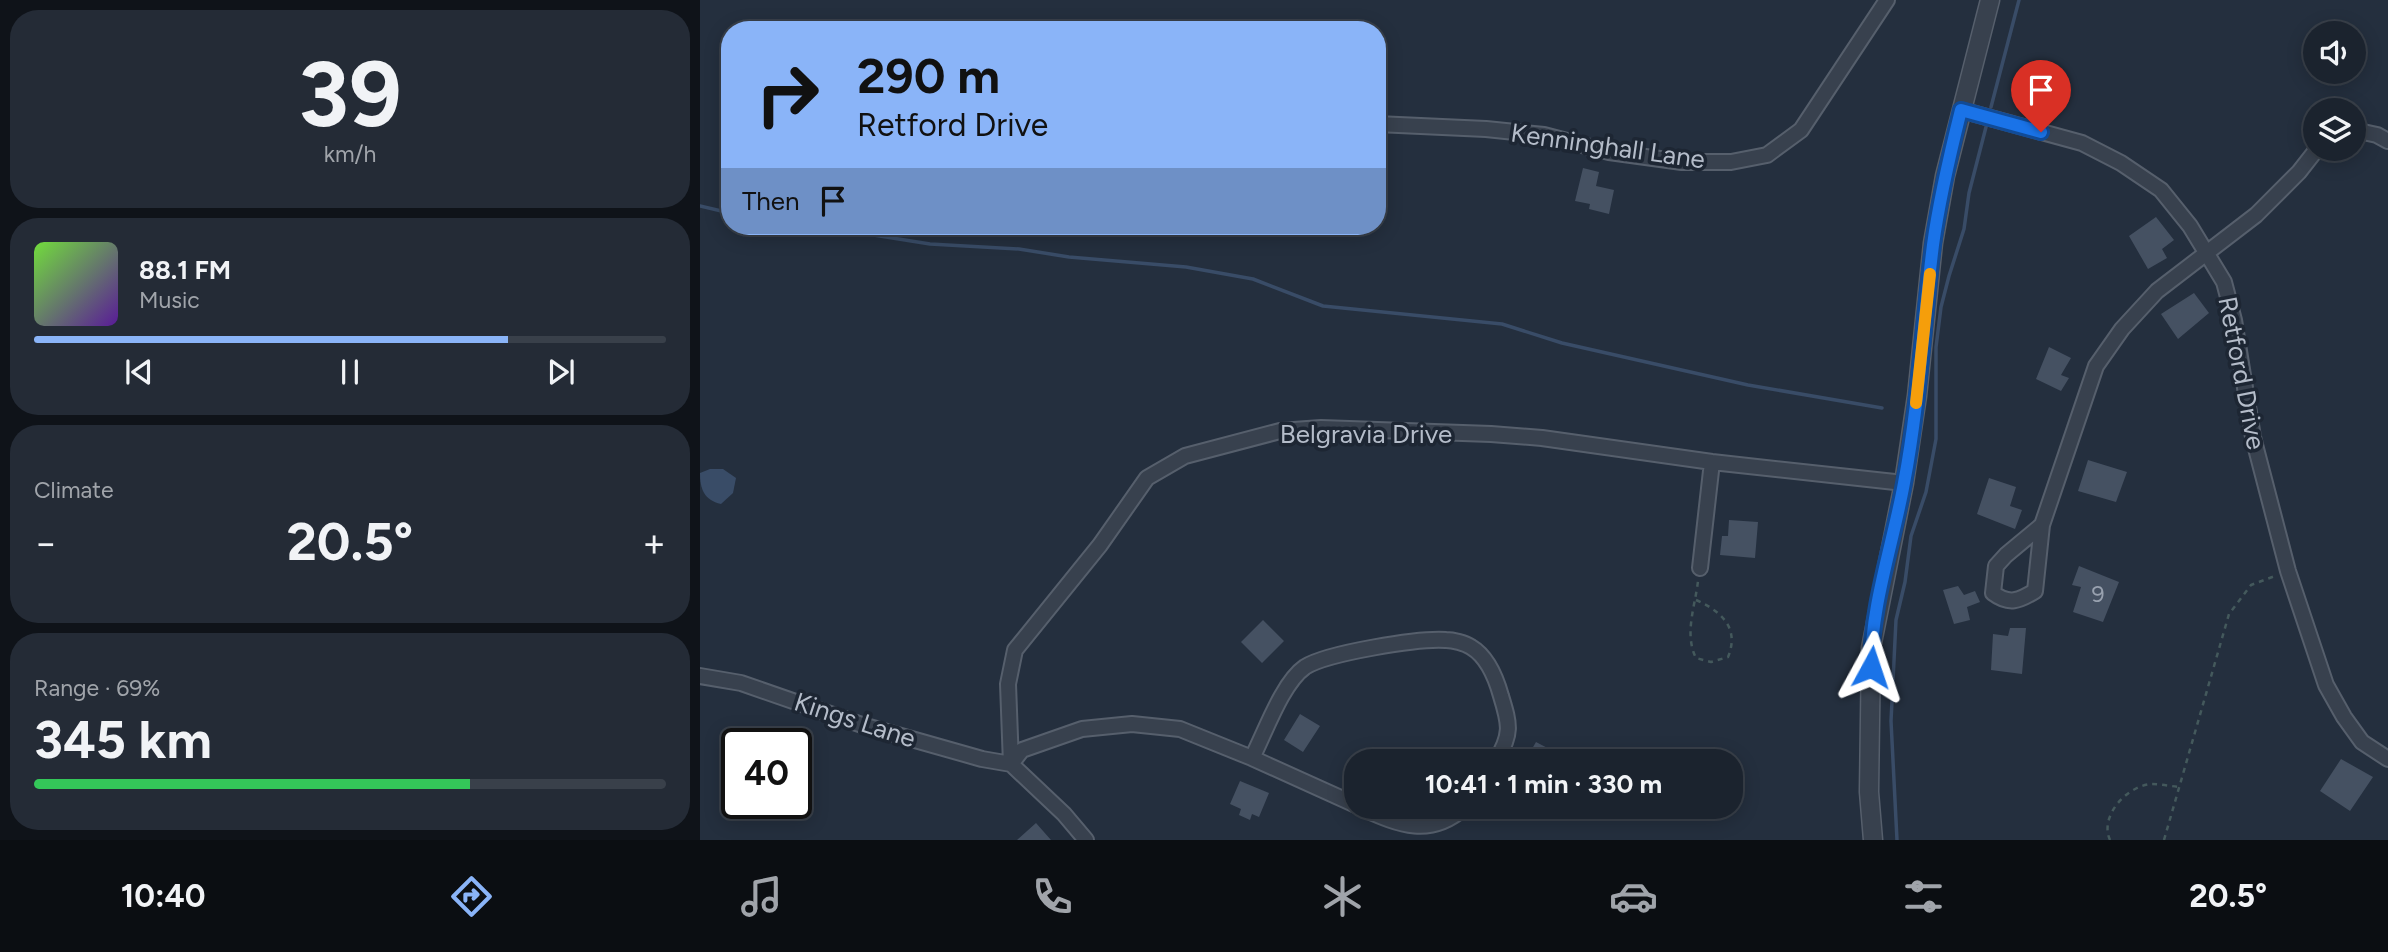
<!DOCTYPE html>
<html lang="en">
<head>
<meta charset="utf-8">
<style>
  :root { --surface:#1b232e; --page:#242b36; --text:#f1f3f6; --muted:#a0a4aa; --line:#39404a; --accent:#8ab4f8 }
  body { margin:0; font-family:Figtree,sans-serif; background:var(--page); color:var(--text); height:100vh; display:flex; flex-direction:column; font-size:26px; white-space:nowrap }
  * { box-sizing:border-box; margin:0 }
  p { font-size:23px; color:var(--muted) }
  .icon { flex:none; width:38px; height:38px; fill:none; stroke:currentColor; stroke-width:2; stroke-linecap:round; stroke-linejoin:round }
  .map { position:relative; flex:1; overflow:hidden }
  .panel { display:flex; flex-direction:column; gap:10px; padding:10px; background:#0f1319; width:700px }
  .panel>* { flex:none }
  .hud { position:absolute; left:21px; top:21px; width:665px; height:214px; border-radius:28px; box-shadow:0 4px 18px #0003,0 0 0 2px var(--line); background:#8ab4f8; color:#111; overflow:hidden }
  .fabs { position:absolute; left:1603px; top:21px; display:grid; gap:14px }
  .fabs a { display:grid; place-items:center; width:63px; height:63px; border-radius:50%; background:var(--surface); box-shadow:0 4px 18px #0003,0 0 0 2px var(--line); font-size:35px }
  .speed { position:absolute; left:21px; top:728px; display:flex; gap:14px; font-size:35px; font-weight:700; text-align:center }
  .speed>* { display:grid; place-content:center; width:91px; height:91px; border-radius:50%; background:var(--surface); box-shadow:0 4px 18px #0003,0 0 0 2px var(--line); line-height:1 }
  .speed .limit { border:4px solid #111; border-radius:10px; background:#fff; color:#111 }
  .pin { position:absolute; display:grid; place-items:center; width:60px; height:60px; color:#fff; margin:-72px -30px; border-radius:50% 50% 50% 0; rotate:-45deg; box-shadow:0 0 7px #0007 }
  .pin .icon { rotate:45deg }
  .me { position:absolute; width:77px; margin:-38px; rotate:5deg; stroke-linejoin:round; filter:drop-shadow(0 0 5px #0008) }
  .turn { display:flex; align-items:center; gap:24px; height:147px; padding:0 21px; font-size:32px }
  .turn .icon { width:91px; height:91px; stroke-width:2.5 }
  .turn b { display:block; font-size:49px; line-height:60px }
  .then { display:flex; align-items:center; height:66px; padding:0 21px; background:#0003; gap:14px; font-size:26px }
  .big { font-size:52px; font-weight:700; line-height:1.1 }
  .panel .tile { flex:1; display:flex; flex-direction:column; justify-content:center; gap:10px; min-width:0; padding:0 24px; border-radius:28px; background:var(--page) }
  .panel .dial { align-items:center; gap:0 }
  .dial b { font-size:91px; line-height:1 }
  .song { display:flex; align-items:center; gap:21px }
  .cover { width:84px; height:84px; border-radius:10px; background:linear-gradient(135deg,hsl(100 70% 55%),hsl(270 70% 35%)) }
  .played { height:7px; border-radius:4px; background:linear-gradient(90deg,var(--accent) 75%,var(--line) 75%) }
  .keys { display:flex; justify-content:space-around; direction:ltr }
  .heat { display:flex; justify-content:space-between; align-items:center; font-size:38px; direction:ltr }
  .charge { height:10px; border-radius:5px; background:linear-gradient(90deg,#34c759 69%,var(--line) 0) }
  .trip { position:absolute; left:644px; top:749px; width:399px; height:70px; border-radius:28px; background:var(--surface); box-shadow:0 4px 18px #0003,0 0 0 2px var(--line); font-weight:700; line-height:70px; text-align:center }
  .tab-bar { display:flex; height:112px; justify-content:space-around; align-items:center; background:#0b0e12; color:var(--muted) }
  .tab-bar .icon { width:49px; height:49px }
  .tab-bar .selected { color:var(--accent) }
  .tab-bar b { font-size:32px; color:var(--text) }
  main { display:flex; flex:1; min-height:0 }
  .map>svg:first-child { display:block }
</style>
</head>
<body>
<main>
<section class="panel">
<div class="tile dial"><b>39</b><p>km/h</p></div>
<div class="tile">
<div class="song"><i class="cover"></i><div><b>88.1 FM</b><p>Music</p></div></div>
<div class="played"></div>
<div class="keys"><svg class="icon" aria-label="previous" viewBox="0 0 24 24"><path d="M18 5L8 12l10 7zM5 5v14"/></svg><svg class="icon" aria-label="pause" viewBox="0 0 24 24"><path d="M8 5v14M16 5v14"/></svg><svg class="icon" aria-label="next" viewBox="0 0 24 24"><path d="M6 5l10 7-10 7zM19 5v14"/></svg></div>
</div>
<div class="tile"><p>Climate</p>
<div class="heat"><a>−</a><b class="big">20.5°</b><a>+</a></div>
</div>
<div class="tile"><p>Range · 69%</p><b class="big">345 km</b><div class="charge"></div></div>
</section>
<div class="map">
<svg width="1688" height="840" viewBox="0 0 1688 840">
  <rect width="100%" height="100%" fill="#242f3e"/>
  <path fill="#394c67" d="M10,469H23L36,478L33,493L21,504C4,500 0,489 0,473Z"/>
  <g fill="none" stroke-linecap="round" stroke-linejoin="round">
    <path stroke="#394c67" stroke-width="3.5" d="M1291,107L1319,0
      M0,206L30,213
      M117,226L230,244L319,249L369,257L486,267L553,279L623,306L802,324L862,343L1048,385L1182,408
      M1197,840L1191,721L1196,620L1205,582L1211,536L1226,492L1236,439V347L1241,307L1249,276L1264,229L1269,193L1286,127"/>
  </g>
  <path fill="#455162" d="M883,168L899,172L896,186L914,190L909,214L889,209L890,204L875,201Z
    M1456,217L1474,240L1462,249L1467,258L1448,269L1429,236Z
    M1494,293L1509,313L1478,339L1461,314Z
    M1349,347L1371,358L1361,375L1369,378L1361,391L1336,379Z
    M1388,460L1427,472L1416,502L1378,491Z
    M1289,478L1316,487L1310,506L1322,510L1315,529L1277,514Z
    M1029,520L1058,522L1055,558L1020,555L1022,536H1028Z
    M1379,566L1419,582L1403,622L1373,612L1381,587L1372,585Z
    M1258,586L1264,595L1275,591L1280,602L1267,607L1270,620L1254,624L1243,590Z
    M563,620L584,641L562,663L541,642Z
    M1310,628H1326L1322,674L1291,670L1293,634L1308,636Z
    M600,714L620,726L603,752L584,740Z
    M836,742L859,754L855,761H831L834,756L829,754Z
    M1641,759L1673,777L1650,811L1620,791Z
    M540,781L569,793L559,817L552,814L550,820L539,815L541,809L530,804Z
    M336,823L351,840H317Z"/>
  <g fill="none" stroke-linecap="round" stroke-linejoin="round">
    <g stroke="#565f6c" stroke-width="18">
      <path id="minor" d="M1261,110L1382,143L1421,163L1461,190L1490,226L1524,282L1534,320L1553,437L1588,571L1626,685L1644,717L1662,742L1688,759
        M677,124L786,129L844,135L909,152L982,162H1031L1067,155L1101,130L1187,0
        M1654,130L1677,135L1688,141
        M1342,525L1335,591C1319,601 1309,605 1293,593L1296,566L1306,555L1342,525L1396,366L1422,329L1457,291L1556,215L1599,172L1617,149
        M1000,568L1012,462
        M0,676L41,683L162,725L282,759L311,764
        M311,764L322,750L382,729L432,724L480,729L552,758
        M656,805L552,758C565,733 582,683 605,667C627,653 719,638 746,640C753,640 765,643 771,647C788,657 796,678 801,696C810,725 812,734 796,761
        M659,807C698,824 729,839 765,807
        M386,840L364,814L311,764L308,684L315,650L400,545L447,478L485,456L580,431L621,428L791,434L842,438L1012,462L1204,483"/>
    </g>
    <g stroke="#565f6c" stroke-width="21">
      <path id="tertiary" d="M1173,840L1169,792L1171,648L1204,483L1217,396L1233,243L1245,176L1290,0"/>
    </g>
    <path stroke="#44595c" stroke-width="2.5" stroke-dasharray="5 5" stroke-linecap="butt" d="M996,600C1021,611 1040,628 1028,657L1011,662L996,658C984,634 995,607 998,581
      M1410,840C1399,816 1427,786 1451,784C1460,784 1470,786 1479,787
      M1464,840L1529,614L1551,585L1575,576"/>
    <use href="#minor" stroke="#38414e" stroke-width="14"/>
    <use href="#tertiary" stroke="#38414e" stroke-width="18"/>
  </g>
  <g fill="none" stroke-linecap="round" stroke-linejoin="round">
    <g stroke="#114b97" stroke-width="18">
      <path id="route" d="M1171,667C1171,605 1193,544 1204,483C1219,405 1223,324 1233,245C1239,200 1250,154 1261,110L1341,132"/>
    </g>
    <use href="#route" stroke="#1a73e8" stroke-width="12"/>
    <path stroke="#f59e0b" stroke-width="12" d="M1216,403L1230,274"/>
  </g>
  <g text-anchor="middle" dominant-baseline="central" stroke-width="7" stroke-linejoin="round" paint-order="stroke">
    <g font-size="23" fill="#98a1af">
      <text x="1398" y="594">9</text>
    </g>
    <g font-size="26" fill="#b4bcc9" stroke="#1d2633">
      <text transform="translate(908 146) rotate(8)">Kenninghall Lane</text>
      <text transform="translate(1542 373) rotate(79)">Retford Drive</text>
      <text x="666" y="434">Belgravia Drive</text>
      <text transform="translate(155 720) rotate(18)">Kings Lane</text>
    </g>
  </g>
</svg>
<div class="fabs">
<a><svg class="icon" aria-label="sound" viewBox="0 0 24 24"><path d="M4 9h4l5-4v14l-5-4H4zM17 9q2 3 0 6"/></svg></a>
<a><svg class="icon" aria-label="layers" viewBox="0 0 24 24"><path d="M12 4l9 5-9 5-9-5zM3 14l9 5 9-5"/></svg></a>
</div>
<div class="speed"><div class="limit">40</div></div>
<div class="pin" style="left:1341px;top:132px;background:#d93025"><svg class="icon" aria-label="arrive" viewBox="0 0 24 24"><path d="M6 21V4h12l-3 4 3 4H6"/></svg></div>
<svg class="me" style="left:1171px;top:667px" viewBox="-20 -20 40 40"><path d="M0-17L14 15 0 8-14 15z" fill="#1a73e8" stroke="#fff" stroke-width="4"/></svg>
<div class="trip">10:41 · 1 min · 330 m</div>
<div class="hud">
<div class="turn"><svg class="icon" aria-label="right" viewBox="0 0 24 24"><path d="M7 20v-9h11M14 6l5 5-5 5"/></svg><div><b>290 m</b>Retford Drive</div></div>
<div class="then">Then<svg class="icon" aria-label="arrive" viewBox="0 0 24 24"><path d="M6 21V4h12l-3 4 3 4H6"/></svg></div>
</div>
</div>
</main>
<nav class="tab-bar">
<b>10:40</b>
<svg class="icon selected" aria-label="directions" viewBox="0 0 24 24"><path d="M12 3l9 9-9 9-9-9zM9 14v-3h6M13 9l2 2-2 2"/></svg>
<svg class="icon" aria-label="music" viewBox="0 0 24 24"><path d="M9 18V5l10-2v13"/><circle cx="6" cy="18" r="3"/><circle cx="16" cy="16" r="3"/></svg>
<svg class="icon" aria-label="phone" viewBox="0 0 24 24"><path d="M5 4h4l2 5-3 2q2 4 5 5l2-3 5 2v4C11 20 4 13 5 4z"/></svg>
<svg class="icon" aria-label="climate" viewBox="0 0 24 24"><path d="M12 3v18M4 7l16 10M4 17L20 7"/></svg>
<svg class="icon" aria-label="car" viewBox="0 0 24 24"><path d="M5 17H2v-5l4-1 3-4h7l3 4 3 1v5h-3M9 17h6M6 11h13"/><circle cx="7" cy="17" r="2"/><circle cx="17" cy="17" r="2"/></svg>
<svg class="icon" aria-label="filters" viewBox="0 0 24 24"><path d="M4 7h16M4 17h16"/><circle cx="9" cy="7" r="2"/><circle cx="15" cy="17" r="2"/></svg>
<b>20.5°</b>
</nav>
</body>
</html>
